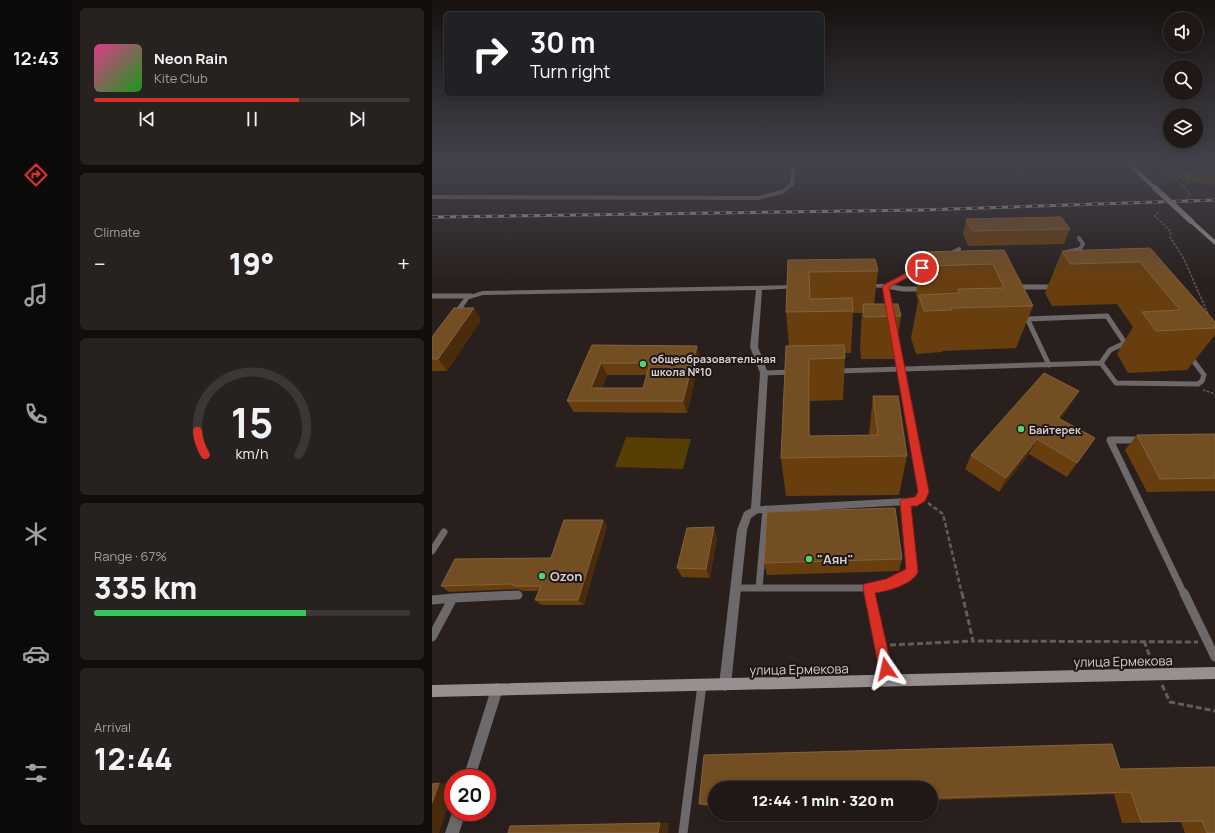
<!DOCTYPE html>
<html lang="en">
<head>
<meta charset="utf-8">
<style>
  :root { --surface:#1f1816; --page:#27211f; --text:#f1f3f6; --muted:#a1a0a1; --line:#3c3735; --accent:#d93025 }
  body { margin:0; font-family:Manrope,sans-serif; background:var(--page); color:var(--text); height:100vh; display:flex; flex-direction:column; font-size:15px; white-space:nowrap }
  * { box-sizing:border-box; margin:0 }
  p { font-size:13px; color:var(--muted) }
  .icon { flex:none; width:22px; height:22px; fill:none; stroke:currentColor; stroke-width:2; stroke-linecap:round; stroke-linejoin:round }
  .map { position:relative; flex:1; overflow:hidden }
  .sheet { display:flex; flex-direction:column; gap:8px; padding:8px; background:#110d0c; width:360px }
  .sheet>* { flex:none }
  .guide { position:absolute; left:12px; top:12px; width:380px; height:84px; border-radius:6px; box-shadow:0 2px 10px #0003,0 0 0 1px var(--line); background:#202124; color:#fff; overflow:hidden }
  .controls { position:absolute; left:731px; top:12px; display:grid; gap:8px }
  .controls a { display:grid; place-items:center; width:40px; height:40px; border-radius:50%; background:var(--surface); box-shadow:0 2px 10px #0003,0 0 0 1px var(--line); font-size:20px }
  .speed { position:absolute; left:12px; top:769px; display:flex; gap:8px; font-size:20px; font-weight:700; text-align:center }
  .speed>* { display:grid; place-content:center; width:52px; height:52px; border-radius:50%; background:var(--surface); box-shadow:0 2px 10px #0003,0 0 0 1px var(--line); line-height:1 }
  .speed .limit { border:6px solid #d22; background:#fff; color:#111 }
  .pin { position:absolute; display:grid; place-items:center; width:34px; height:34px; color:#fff; margin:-17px; border:2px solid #fff; border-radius:50%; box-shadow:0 1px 4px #0007 }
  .me { position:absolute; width:44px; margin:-22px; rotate:349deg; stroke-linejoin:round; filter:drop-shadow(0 0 3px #0008) }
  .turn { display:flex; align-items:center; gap:14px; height:84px; padding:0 20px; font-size:18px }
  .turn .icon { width:52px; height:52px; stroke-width:2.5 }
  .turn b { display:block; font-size:28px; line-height:34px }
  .big { font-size:30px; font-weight:800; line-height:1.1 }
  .sheet .card { flex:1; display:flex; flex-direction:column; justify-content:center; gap:6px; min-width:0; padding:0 14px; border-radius:6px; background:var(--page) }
  .sheet .dial { align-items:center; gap:0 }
  .dial svg { height:104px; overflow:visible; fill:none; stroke:var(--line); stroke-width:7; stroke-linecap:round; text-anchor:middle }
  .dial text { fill:var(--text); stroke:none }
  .song { display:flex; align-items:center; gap:12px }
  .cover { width:48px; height:48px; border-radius:6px; background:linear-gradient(135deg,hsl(330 70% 55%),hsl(120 70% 35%)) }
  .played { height:4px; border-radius:2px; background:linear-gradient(90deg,var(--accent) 65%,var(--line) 65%) }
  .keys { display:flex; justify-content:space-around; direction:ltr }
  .heat { display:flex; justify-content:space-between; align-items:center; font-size:22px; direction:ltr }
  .charge { height:6px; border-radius:3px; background:linear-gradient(90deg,#34c759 67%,var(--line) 0) }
  .trip { position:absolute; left:276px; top:781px; width:230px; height:40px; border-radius:20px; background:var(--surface); box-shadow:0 2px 10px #0003,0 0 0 1px var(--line); font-weight:800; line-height:40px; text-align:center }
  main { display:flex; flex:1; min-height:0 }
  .tabs { display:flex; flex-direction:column; width:72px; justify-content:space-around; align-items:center; background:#0c0a09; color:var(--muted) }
  .tabs .icon { width:28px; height:28px }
  .tabs .on { color:var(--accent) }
  .tabs b { font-size:18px; color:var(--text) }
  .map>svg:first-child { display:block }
</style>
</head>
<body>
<main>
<nav class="tabs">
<b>12:43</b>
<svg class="icon on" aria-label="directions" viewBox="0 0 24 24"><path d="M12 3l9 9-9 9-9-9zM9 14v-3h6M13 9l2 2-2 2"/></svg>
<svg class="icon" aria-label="music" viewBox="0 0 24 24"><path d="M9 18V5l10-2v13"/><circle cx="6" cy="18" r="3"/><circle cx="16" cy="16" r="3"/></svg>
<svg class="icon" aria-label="phone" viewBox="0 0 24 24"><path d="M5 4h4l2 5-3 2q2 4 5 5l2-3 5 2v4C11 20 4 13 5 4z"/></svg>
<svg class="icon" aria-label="climate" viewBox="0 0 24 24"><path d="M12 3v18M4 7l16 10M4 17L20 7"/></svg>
<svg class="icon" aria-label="car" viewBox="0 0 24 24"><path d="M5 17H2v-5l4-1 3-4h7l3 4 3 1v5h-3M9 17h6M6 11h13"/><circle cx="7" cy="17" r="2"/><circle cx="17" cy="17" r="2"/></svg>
<svg class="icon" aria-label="filters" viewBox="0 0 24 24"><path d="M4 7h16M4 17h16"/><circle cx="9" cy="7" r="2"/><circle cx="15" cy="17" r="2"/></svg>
</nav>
<section class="sheet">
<div class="card">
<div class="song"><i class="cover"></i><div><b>Neon Rain</b><p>Kite Club</p></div></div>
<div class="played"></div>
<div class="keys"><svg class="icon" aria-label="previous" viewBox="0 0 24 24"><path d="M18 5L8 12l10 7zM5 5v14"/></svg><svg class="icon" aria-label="pause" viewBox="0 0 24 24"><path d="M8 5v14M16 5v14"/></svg><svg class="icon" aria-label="next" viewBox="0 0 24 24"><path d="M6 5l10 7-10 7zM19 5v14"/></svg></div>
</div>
<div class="card"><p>Climate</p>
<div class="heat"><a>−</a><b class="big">19°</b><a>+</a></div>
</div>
<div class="card dial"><svg viewBox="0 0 100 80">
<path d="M14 69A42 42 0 1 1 86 69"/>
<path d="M14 69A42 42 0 0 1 8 51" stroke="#d93025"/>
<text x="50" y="56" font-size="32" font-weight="700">15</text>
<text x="50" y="72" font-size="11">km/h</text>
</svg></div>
<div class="card"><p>Range · 67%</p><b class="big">335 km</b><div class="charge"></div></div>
<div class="card"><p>Arrival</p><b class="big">12:44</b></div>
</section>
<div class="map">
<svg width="783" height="833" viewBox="0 0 783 833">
  <rect width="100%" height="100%" fill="#29201e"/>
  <path fill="#563e05" d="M749,173L783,175V185L752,181L743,176V174Z
    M194,437L259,439L251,469L183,467Z"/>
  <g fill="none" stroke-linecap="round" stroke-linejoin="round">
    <path stroke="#645c5a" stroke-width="1.5" stroke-dasharray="2.5 1.5" stroke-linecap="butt" d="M725,164C731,168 735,173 740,177C748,185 752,183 758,195L754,199
      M753,185L758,180L755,176L757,174L777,173
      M726,212L723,216L739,232L738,237L752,259L777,316
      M771,390L783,394"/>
    <path stroke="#645c5a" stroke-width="2.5" stroke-dasharray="4.5 2.5" stroke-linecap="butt" d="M496,503L511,514L530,594"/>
    <path stroke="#645c5a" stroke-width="3" stroke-dasharray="6 3" stroke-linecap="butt" d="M530,593L541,641L766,642
      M712,641L720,662
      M458,645L541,641
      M730,685L738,702L783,711"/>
    <path stroke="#6d6869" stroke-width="4" d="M0,197L326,198L350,192L360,184L362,164
      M635,252L648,249L651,244L647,238
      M516,255L527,249
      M483,271L495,265"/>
    <path stroke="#6d6869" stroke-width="5" d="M454,286L471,289H492
      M454,286L458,312
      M454,286L485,270
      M585,287H622
      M0,296H39
      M594,316L617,365
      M595,319L675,316L693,343L678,350L669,363
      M463,341L476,411
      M406,371L669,363L684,383L766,384L770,381L772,375L757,355
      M332,373L361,372"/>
    <path stroke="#6d6869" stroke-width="7" d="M708,440H678L752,594
      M323,510L485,501L490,498L492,492L476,410
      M0,551L12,532
      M303,588H436L437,594
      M327,588L334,509
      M436,588L459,582L480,572L473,502"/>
    <path stroke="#6d6869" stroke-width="9" d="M437,593L456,681
      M752,593L783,657
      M0,600L21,598
      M0,637L21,598L86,595
      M251,833L270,685"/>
    <path fill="#6d6869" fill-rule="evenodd" d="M434,284H454L457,286L454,288L432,287L431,286Z
      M365,285L367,286V288L330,290L326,347L336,373L328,510L326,513L319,518L315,530L299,685L297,689L293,691L289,689L287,685L305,530L312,512L319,508L328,373L318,347L324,290L51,295L37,299L23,319H21L18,317L33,297L50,291Z
      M65,683L69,685L71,689L43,778H31L59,689L61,685Z
      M21,810V812H34L27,833H13Z"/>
    <path fill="#989090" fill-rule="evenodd" d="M694,164H699L725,187V189H721Z
      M757,220H761L783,240V245L757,222Z
      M783,667V679L0,697V685Z"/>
    <g stroke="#aaa3a1" stroke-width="3">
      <path id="rail" d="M0,217L489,210L783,200"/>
    </g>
    <use href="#rail" stroke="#1f1715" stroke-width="2" stroke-dasharray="6" stroke-linecap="butt"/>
    <path stroke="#989090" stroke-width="5.5" d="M723,188L759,221"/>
  </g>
  <path fill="#683e0e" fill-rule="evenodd" d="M534,219L638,229L632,244L536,246L531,234Z
    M718,248L783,322V335L755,370L696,373L685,354L701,327L685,304L620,306L613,293L630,251Z
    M572,250L601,306L584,348L510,351V352L484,354L479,338L486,301L484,294L491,252Z
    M356,260L446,271L442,304L469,316L462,359H429L428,347L430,313H421L419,353H413V358L411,400L378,401V436L437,435L441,396L475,456L467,495L354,496L349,458L357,346L354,312Z
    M49,320L15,371H0V337Z
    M160,345L268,357L255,413L142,412L135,401ZM175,375H215L211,388H170Z
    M638,406L628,419L663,438L635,477L597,454L567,492L533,469L539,455Z
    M783,434V491L715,492L693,450L705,435Z
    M171,520L175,526L152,605H110L103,600L107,591H91L86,589L17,592L9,586L119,558Z
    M285,537L278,578L250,577L245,568Z
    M470,559L467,571L335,575L332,563Z
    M680,744L688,769L783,767V833H753L749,822L690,823L682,794L499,800V788H283V806H274L267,804L272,755Z"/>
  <path fill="#4a2b0c" d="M42,308L49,320L15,371L6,359Z
    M265,346L268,357L255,413L251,401Z
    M377,359L378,401V457L377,436Z
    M169,363L175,375L165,399L159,388Z
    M647,391L638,406L617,433L626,418Z
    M663,438L653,453L635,477L645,463Z
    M605,439L597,454L567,492L574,478Z
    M171,520L175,526L152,605L146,600Z
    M282,527L285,537L278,578L274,569Z
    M7,783L21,785V792L7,833H0V803Z
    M228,823H237L236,833H226Z"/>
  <path fill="#744e23" stroke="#83623e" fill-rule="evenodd" d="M629,217L638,229L540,231L534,219Z
    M718,248L783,322V328L724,331L710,312L748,310L708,262L638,264L630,251Z
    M572,250L601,306L519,308L520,310L492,311L487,295L527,293L526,289L572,288L561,264L496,266L491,252Z
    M443,259L446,271L377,272L378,299L420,298L421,311L354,312L356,260Z
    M431,304H466L469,316L432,317Z
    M22,308H42L6,359H0V337Z
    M160,345L265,346L251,401H135ZM169,363H218L211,388H159Z
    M412,345L413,358L377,359V436L446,435L441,396H466L475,456L349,458L354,346Z
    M612,373L647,391L626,418L663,438L645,463L605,439L574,478L539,455Z
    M783,434V478L728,479L705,435Z
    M463,508L470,559L332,563L335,512Z
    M132,520H171L146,600H103L109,586H84L79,584L9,586L23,559L119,558Z
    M282,527L274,569L245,568L255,528Z
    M680,744L688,769L783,767V833H775L770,821L709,822L699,792L499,798V788H283V804H267L272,755Z
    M7,783L0,803V784Z
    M228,823L226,833H76L78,826Z"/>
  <linearGradient id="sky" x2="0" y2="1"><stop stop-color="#171210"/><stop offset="0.58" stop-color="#43424c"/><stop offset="1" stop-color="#43424c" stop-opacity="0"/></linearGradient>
  <rect width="783" height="281" fill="url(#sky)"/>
  <path fill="#d93025" stroke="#8d1f18" d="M488,266L494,268L457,287L497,492L493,501L485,506H479L486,572C480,585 456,591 443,593L460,669L458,674L454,675L449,674L447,669L431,588L432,584L454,579L474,569L468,502L470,499L483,497L486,492L450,286Z"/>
  <g fill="#4ed675" stroke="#1f1715" stroke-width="1.5">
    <circle cx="211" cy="364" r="4"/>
    <circle cx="589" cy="429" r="4"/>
    <circle cx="377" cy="559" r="4"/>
    <circle cx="110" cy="576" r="4"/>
  </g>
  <g text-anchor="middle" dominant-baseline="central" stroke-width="4" stroke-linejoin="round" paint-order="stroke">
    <g font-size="11" font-weight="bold" fill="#d6d0ce" stroke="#1f1715" text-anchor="start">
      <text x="219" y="358">общеобразовательная<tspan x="219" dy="13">школа №10</tspan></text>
      <text x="597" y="429">Байтерек</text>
    </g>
    <g font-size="13" font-weight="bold" fill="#d6d0ce" stroke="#1f1715" text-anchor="start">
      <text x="385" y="559">"Аян"</text>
      <text x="118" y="576">Ozon</text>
    </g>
    <g font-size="13" fill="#d6d0ce" stroke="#1f1715">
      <text transform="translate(691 661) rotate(-1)">улица Ермекова</text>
      <text transform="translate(367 669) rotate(-1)">улица Ермекова</text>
    </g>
  </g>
</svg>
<div class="controls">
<a><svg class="icon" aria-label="sound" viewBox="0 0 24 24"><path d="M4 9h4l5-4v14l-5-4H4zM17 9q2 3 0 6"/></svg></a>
<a><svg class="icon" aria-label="search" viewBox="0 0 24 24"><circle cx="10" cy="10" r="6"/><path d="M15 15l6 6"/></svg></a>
<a><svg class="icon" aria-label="layers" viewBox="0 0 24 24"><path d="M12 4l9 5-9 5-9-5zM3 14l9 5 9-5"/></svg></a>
</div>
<div class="speed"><div class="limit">20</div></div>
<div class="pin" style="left:490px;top:268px;background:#d93025"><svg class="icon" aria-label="arrive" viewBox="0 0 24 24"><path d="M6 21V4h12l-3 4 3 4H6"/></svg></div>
<svg class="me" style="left:454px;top:669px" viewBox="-20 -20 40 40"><path d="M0-17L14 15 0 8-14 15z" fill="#d93025" stroke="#fff" stroke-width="4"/></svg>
<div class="trip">12:44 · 1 min · 320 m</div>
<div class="guide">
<div class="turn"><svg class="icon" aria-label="right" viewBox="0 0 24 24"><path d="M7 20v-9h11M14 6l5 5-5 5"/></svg><div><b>30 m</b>Turn right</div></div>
</div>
</div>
</main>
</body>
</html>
